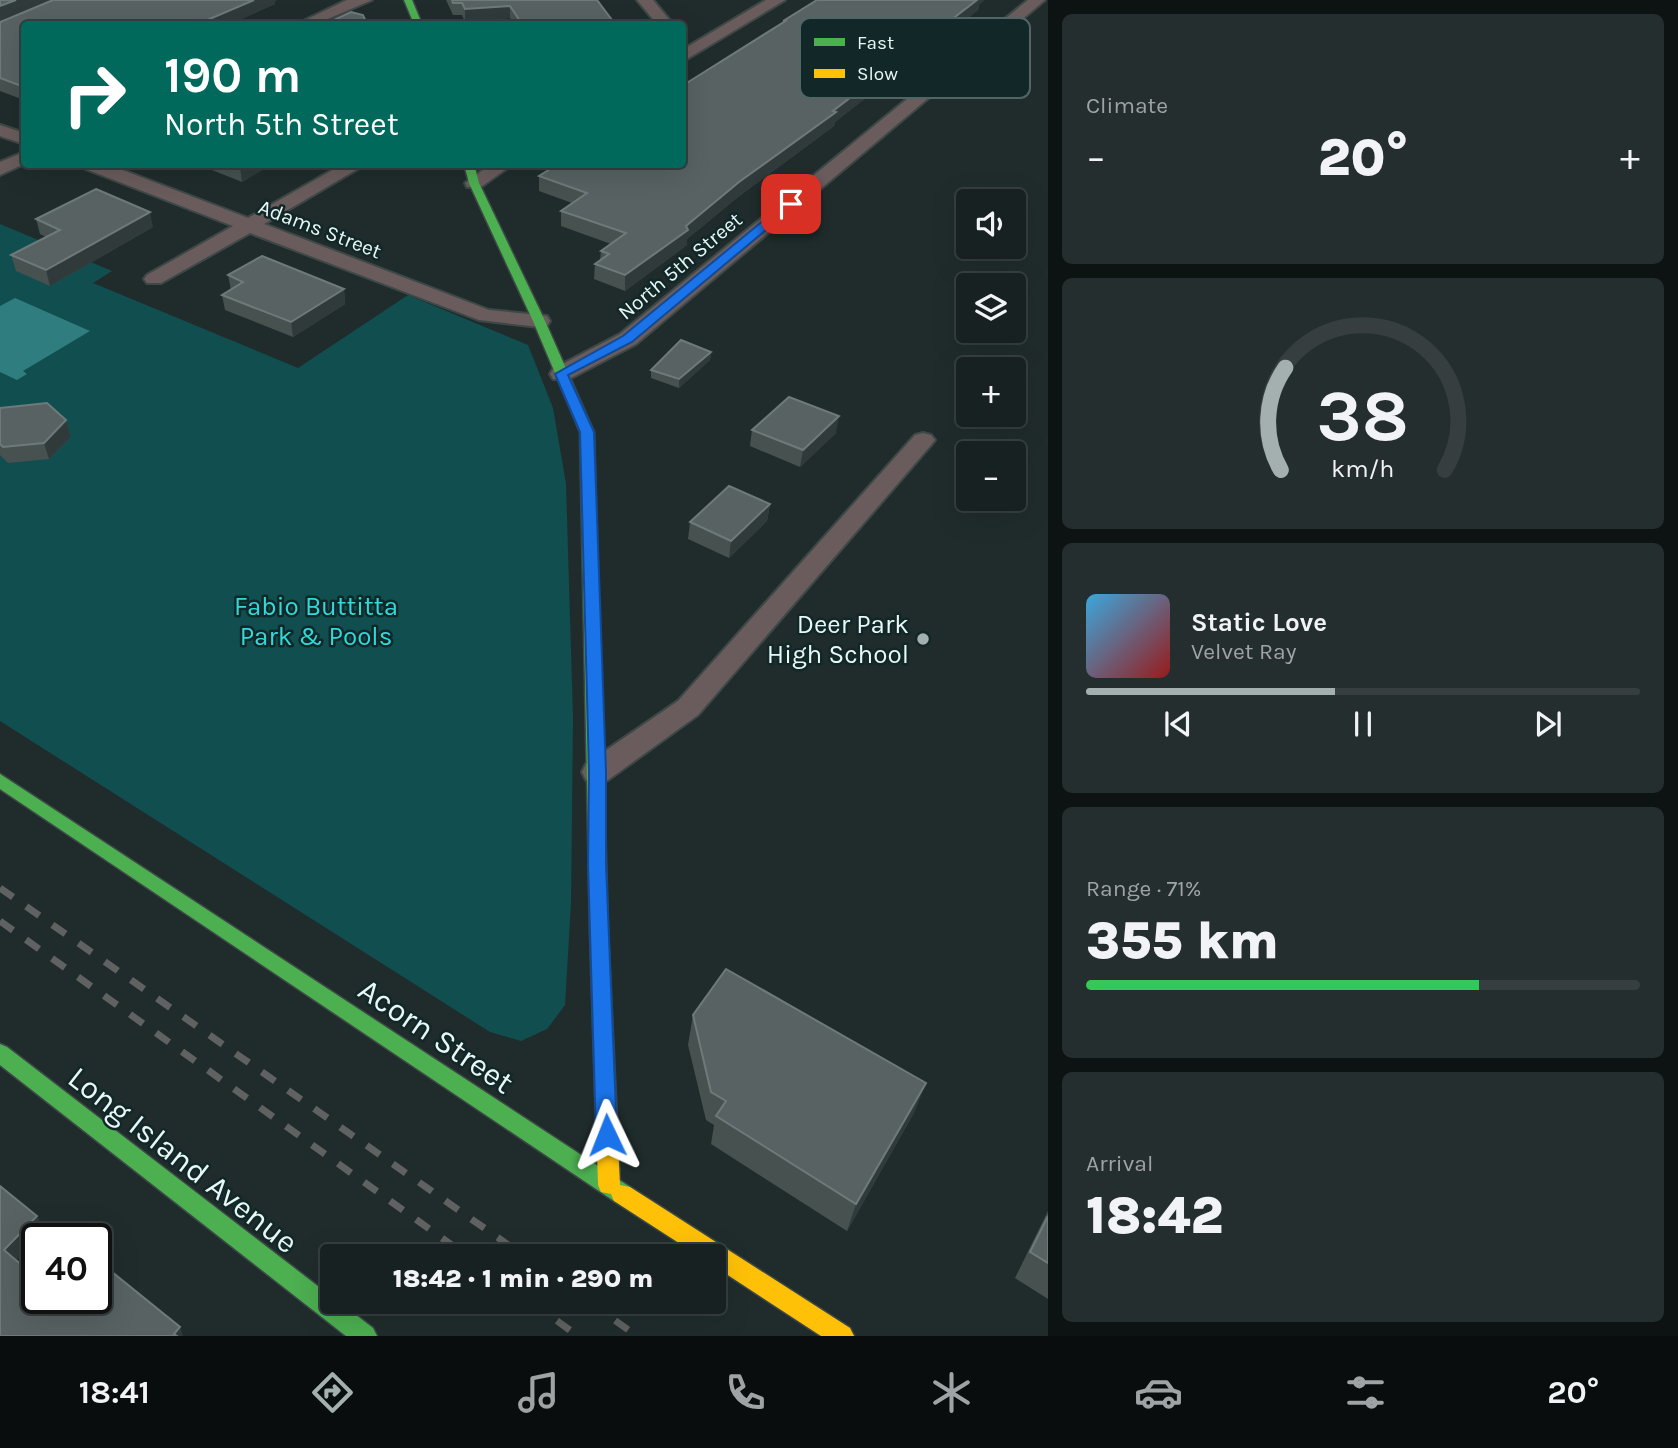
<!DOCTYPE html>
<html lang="en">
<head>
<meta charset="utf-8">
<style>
  :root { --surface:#182121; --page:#252e2e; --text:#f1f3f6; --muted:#9fa3a5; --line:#363e3f; --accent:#a3b0af }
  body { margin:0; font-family:Karla,sans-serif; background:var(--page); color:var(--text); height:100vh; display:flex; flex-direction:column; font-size:26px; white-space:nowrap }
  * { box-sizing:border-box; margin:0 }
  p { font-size:23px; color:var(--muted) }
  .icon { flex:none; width:38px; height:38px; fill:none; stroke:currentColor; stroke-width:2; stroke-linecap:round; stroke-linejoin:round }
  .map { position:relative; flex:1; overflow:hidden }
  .panel { display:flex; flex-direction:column; gap:14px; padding:14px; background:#0d1212; width:630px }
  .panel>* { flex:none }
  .guide { position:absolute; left:21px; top:21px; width:665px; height:147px; border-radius:7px; box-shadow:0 7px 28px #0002,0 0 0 2px var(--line); background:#00695c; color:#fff; overflow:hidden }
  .fabs { position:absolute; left:956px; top:189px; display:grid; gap:14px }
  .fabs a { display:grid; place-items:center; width:70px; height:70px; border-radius:7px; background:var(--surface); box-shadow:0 7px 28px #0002,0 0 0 2px var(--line); font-size:35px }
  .speed { position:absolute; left:21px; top:1223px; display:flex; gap:14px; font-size:35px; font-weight:700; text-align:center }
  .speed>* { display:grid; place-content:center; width:91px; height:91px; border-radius:50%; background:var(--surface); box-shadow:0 7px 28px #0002,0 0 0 2px var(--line); line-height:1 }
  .speed .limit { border:4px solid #111; border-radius:10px; background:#fff; color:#111 }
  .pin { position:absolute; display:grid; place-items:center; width:60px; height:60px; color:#fff; margin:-30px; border-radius:14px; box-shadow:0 4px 10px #0006 }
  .me { position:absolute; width:77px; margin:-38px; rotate:358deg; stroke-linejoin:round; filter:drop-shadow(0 0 5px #0008) }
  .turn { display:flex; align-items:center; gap:24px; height:147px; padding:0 28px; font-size:32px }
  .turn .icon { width:91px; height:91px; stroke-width:2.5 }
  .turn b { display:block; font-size:49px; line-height:60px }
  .big { font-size:52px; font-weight:800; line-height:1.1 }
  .panel .tile { flex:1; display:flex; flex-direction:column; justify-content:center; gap:10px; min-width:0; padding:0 24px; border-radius:10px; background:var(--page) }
  .panel .dial { align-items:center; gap:0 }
  .dial svg { height:182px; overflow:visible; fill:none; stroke:var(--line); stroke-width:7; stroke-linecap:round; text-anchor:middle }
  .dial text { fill:var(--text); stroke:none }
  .song { display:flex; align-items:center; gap:21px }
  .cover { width:84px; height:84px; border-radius:10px; background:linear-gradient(135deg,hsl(200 70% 55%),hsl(0 70% 35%)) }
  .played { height:7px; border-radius:4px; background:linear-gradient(90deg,var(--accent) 45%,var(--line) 45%) }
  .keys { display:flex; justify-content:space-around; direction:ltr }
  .heat { display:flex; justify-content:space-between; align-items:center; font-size:38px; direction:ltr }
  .charge { height:10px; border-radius:5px; background:linear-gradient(90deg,#34c759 71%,var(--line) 0) }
  .trip { position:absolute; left:320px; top:1244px; width:406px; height:70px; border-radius:7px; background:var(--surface); box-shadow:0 7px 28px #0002,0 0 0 2px var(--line); font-weight:800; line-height:70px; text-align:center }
  .tabs { display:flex; height:112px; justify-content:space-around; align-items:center; background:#0a0d0d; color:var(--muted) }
  .tabs .icon { width:49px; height:49px }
  .tabs .active { color:var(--accent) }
  .tabs b { font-size:32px; color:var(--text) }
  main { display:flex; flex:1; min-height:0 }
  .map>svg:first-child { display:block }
</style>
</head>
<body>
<main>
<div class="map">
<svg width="1048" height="1336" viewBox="0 0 1048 1336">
  <rect width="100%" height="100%" fill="#202c2c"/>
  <path fill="#114e4f" d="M0,224L112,271L93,283L298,368L408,295L528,345L553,408L566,484L573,718L571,903L565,1005L547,1029L521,1041L490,1032L0,721Z"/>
  <path fill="#2f7d7e" d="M15,298L90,331L23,371L27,374L17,380L0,372V306Z"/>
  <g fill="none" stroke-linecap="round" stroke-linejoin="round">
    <g stroke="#3d4847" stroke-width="4">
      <path id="street" d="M347,0H372L316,24H297Z
        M637,0H653L673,24H657Z
        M766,0H785L682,62V50Z
        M1028,0H1045L636,344L569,379H553L550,374L553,369L620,334Z
        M0,125L24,133V144L0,136Z
        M24,152V164L0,175V162Z
        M80,164H107L248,218L343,164H366L264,224L489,310L539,315L547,316L550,321L547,326L539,327L479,320L250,233L161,283H147L144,279L147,275L233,226L83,168Z
        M491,164H513L481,187H467L465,183Z
        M923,433L931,435L935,440L931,445L698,715L608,780L597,783L586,780L582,772L586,764L678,701L915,435Z"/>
    </g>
    <g stroke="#3d4847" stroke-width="3">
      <path id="fast" d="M404,0H412L422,24H414Z
        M464,164H474L479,183L545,321L594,432L608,931L606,936L599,939L592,936L590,931L580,432L533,321L469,183Z
        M0,774L630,1187L633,1194L630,1201L622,1204L614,1201L0,789Z
        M0,1044L7,1047L332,1297V1302H339L373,1328L377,1336H346L0,1065Z"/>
    </g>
    <g stroke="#3d4847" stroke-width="3">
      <path id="slow" d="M599,923L606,926L608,931L620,1185L630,1187L850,1328L854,1336H821L714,1266V1256H699L614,1201L611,1194L601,1192L598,1185L590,931L592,926Z"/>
    </g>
    <use href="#street" fill="#6a5c5c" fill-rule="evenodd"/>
    <use href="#fast" fill="#4caf50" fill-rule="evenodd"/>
    <use href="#slow" fill="#ffc107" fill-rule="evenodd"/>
    <path stroke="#606161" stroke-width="7" stroke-dasharray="16 16" stroke-linecap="butt" d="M0,888L524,1256
      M0,921L467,1256
      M531,1302L578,1336
      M589,1302L637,1336"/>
  </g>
  <path fill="#465150" d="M446,0H597L615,24H514L510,18L465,22L462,15H453Z
    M275,1V4L230,24H24V100L0,91V22Z
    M979,5L978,10L835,122L834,126L738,197L687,239V245L625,291L594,279L595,264L600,260L601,251L611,244L561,226V211L572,203L539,191V176L783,23V21Z
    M197,164H272L242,182Z
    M36,219L153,227L50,286L16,271L11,255L46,237L40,234Z
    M228,275L344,289L345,304L293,337L225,310L222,295L231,290Z
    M711,352L710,360L679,388L651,378V370Z
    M0,408L66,420L71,437L49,459L8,463L0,455Z
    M752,430L836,433L800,467L750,446Z
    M770,504L767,521L729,558L688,539L690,522Z
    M693,1015L915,1111L847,1231L711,1144L714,1125L706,1120L688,1045Z
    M1048,1211V1299L1015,1278Z"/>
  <path fill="#303a3a" d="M16,0H52L0,21V6Z
    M254,0H278L275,1V4L230,24H198Z
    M976,0H985L979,5L978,10L835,122L834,126L738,197L687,239V245L625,291V275L739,182Z
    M510,6V18L465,22V9Z
    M244,164H272L242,182L240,167Z
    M150,212L153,227L50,286L46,270Z
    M344,289L345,304L293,337L291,322Z
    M711,352L710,360L679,388V379Z
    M839,416L836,433L800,467L803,450Z
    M66,420L71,437L49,459L44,443Z
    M770,504L767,521L729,558L731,541Z
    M926,1083L915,1111L847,1231L856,1204Z
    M37,1216L45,1230L13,1264L4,1250Z
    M180,1327L183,1336H175L174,1334Z"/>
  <path fill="#586262" stroke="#6e7a79" stroke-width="2" d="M0,0H16L0,6Z
    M53,0H254L198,24H24V87L0,78V22Z
    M452,0H597L615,24H522L510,6L465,9L462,3H453Z
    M817,0H977L833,111L836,112L739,182L686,226L688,230L625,275L595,264L609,254L601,251L626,233L561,211L587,193L539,176L558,164H682V86L787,20L783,21Z
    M351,12L363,15L367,24H325Z
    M96,189L150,212L46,270L11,255L60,230L36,219Z
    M262,256L344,289L291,322L222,295L243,282L228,275Z
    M681,340L711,352L679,379L651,370Z
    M789,397L839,416L803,450L752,430Z
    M47,403L66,420L44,443L3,447L0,444V408Z
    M729,486L770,504L731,541L690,522Z
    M726,969L926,1083L856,1204L716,1116L726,1101L711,1092L693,1015Z
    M0,1186L37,1216L4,1250L37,1278V1298H96V1259L180,1327L174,1334L177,1336H0Z
    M1048,1216V1263L1030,1252Z"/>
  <path fill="#1a73e8" stroke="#114b97" stroke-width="2" d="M787,201L797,204L632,342L568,375L594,432L606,772V864L617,1135L614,1142L607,1145L599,1142L596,1135L588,864L589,772L580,432L555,374L623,336Z"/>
  <circle fill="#a3b0af" stroke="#112728" stroke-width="2.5" cx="923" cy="639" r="7"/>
  <g text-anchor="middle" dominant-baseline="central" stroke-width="5" stroke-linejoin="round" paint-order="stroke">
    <g font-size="21" fill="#e9f7f6" stroke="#112728">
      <text transform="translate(320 229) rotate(21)">Adams Street</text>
      <text transform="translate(680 266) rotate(-40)">North 5th Street</text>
    </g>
    <g font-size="26" fill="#30d9db" stroke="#112728">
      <text x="316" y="606">Fabio Buttitta<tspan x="316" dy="30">Park &amp; Pools</tspan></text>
    </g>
    <g font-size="26" fill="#e9f7f6" stroke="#112728" text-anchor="end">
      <text x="909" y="624">Deer Park<tspan x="909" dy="30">High School</tspan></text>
    </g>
    <g font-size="32" fill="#e9f7f6" stroke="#112728">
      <text transform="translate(436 1036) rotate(34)">Acorn Street</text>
      <text transform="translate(183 1160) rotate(38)">Long Island Avenue</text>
    </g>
  </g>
  <rect x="800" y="18" width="230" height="80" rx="10" fill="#112728" stroke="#526566" stroke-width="2"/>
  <rect x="814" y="38" width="31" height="8" fill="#4caf50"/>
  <rect x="814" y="69" width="31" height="9" fill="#ffc107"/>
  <g font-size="19" fill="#e9f7f6">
    <text x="857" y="49">Fast</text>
    <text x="857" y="80">Slow</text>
  </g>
</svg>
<div class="fabs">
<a><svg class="icon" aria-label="sound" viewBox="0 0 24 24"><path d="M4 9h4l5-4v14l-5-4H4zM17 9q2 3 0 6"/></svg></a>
<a><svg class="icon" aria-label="layers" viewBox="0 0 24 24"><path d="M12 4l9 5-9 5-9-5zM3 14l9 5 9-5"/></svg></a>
<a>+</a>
<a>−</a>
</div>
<div class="speed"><div class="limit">40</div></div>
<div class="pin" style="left:791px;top:204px;background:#d93025"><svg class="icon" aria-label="arrive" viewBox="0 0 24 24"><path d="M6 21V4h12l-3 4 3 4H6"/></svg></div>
<svg class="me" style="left:607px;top:1135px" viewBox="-20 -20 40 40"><path d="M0-17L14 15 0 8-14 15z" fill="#1a73e8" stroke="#fff" stroke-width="4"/></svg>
<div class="trip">18:42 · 1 min · 290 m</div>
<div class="guide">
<div class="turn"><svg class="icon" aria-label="right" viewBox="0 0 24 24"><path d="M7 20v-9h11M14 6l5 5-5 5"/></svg><div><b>190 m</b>North 5th Street</div></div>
</div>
</div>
<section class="panel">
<div class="tile"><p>Climate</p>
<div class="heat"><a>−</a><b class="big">20°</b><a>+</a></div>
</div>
<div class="tile dial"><svg viewBox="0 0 100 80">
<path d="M14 69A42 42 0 1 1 86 69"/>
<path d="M14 69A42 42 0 0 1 16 24" stroke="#a3b0af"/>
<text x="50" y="56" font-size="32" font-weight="700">38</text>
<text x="50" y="72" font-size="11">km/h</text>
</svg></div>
<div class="tile">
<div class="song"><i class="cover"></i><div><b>Static Love</b><p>Velvet Ray</p></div></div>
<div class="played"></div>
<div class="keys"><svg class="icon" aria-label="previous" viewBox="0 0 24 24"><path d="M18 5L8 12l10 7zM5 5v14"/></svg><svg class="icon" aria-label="pause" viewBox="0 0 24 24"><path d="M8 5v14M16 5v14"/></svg><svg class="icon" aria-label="next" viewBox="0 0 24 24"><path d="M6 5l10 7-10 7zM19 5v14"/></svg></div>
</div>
<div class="tile"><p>Range · 71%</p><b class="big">355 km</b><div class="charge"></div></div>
<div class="tile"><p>Arrival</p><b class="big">18:42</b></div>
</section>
</main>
<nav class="tabs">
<b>18:41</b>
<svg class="icon active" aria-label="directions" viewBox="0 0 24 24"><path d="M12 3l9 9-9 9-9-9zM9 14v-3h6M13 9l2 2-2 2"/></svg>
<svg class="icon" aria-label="music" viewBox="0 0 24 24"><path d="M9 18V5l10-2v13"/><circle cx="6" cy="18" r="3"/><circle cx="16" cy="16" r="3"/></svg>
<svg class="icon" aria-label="phone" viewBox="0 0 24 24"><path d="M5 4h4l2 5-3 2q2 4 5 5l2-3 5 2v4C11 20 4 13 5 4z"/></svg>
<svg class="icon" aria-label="climate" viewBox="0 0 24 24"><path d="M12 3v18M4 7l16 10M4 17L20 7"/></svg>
<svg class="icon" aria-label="car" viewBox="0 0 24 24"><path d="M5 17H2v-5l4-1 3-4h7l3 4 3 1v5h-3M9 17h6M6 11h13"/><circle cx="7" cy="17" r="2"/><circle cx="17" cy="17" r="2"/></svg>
<svg class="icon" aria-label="filters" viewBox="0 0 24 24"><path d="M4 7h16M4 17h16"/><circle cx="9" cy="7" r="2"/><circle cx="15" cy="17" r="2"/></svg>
<b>20°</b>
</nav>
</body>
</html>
